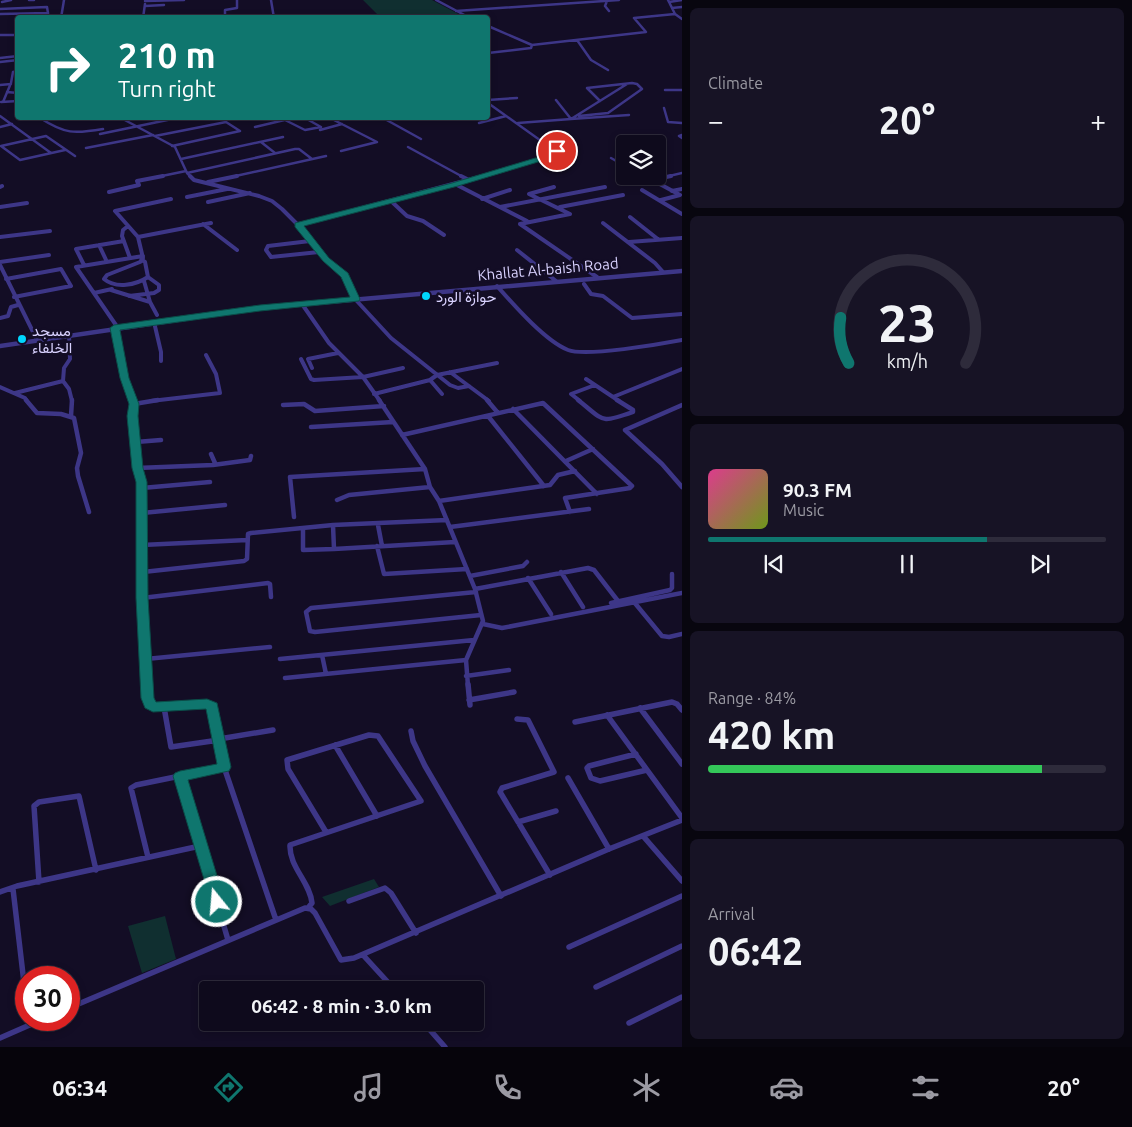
<!DOCTYPE html>
<html lang="en">
<head>
<meta charset="utf-8">
<style>
  :root { --surface:#0e0a1c; --page:#171325; --text:#f1f3f6; --muted:#9b9aa3; --line:#2e2b3b; --accent:#0f766e }
  body { margin:0; font-family:Ubuntu,Vazirmatn,sans-serif; background:var(--page); color:var(--text); height:100vh; display:flex; flex-direction:column; font-size:19px; white-space:nowrap }
  * { box-sizing:border-box; margin:0 }
  p { font-size:16px; color:var(--muted) }
  .icon { flex:none; width:28px; height:28px; fill:none; stroke:currentColor; stroke-width:2; stroke-linecap:round; stroke-linejoin:round }
  .map { position:relative; flex:1; overflow:hidden }
  .side { display:flex; flex-direction:column; gap:8px; padding:8px; background:#08060f; width:450px }
  .side>* { flex:none }
  .top-card { position:absolute; left:15px; top:15px; width:475px; height:105px; border-radius:5px; box-shadow:0 2px 8px #0003,0 0 0 1px var(--line); background:#0f766e; color:#fff; overflow:hidden }
  .buttons { position:absolute; left:616px; top:135px; display:grid; gap:10px }
  .buttons a { display:grid; place-items:center; width:50px; height:50px; border-radius:5px; background:var(--surface); box-shadow:0 2px 8px #0003,0 0 0 1px var(--line); font-size:25px }
  .speed { position:absolute; left:15px; top:966px; display:flex; gap:10px; font-size:25px; font-weight:700; text-align:center }
  .speed>* { display:grid; place-content:center; width:65px; height:65px; border-radius:50%; background:var(--surface); box-shadow:0 2px 8px #0003,0 0 0 1px var(--line); line-height:1 }
  .speed .limit { border:8px solid #d22; background:#fff; color:#111 }
  .pin { position:absolute; display:grid; place-items:center; width:42px; height:42px; color:#fff; margin:-21px; border:2px solid #fff; border-radius:50%; box-shadow:0 1px 5px #0007 }
  .me { position:absolute; width:55px; margin:-28px; rotate:343deg; stroke-linejoin:round; filter:drop-shadow(0 0 4px #0008) }
  .turn { display:flex; align-items:center; gap:18px; height:105px; padding:0 20px; font-size:22px }
  .turn .icon { width:65px; height:65px; stroke-width:2.5 }
  .turn b { display:block; font-size:35px; line-height:42px }
  .big { font-size:38px; font-weight:600; line-height:1.1 }
  .side .widget { flex:1; display:flex; flex-direction:column; justify-content:center; gap:8px; min-width:0; padding:0 18px; border-radius:8px; background:var(--page) }
  .side .dial { align-items:center; gap:0 }
  .dial svg { height:130px; overflow:visible; fill:none; stroke:var(--line); stroke-width:7; stroke-linecap:round; text-anchor:middle }
  .dial text { fill:var(--text); stroke:none }
  .song { display:flex; align-items:center; gap:15px }
  .cover { width:60px; height:60px; border-radius:8px; background:linear-gradient(135deg,hsl(330 70% 55%),hsl(80 70% 35%)) }
  .played { height:5px; border-radius:2px; background:linear-gradient(90deg,var(--accent) 70%,var(--line) 70%) }
  .keys { display:flex; justify-content:space-around; direction:ltr }
  .heat { display:flex; justify-content:space-between; align-items:center; font-size:28px; direction:ltr }
  .charge { height:8px; border-radius:4px; background:linear-gradient(90deg,#34c759 84%,var(--line) 0) }
  .trip { position:absolute; left:199px; top:981px; width:285px; height:50px; border-radius:5px; background:var(--surface); box-shadow:0 2px 8px #0003,0 0 0 1px var(--line); font-weight:600; line-height:50px; text-align:center }
  .menu { display:flex; height:80px; justify-content:space-around; align-items:center; background:#06040b; color:var(--muted) }
  .menu .icon { width:35px; height:35px }
  .menu .selected { color:var(--accent) }
  .menu b { font-size:22px; color:var(--text) }
  main { display:flex; flex:1; min-height:0 }
  .map>svg:first-child { display:block }
</style>
</head>
<body>
<main>
<div class="map">
<svg width="682" height="1047" viewBox="0 0 682 1047">
  <rect width="100%" height="100%" fill="#130d25"/>
  <path fill="#102f30" d="M363,0H432L464,17H380Z
    M374,879L379,887L330,906L322,897Z
    M165,916L176,959L142,973L128,926Z"/>
  <g fill="none" stroke-linecap="round" stroke-linejoin="round">
    <path stroke="#3d3687" stroke-width="2.5" d="M29,0H34
      M271,0L274,18
      M436,0L470,18
      M145,1L184,0
      M607,1L605,6L609,11
      M2,2L11,0
      M669,2L682,0
      M145,6L164,5
      M672,8L682,7
      M0,9L47,7L48,13
      M456,11L619,0
      M0,14L48,13V18
      M675,14L682,19
      M61,18L64,0
      M143,18L145,4
      M225,18V10L237,8V0
      M488,26L532,45
      M0,35H18
      M577,40L591,60L608,70
      M488,53L531,48L532,45L646,32L634,18L675,14L668,0
      M0,58L18,56
      M0,62L18,60
      M627,84L571,119L629,115
      M0,85L11,84
      M665,90H682
      M7,92L18,93
      M488,100L517,98
      M1,102L18,101
      M3,102L11,83L13,72L18,71
      M664,108L668,122L682,123
      M0,116L51,153
      M579,116L608,113L642,89L637,84L632,83L587,88L600,101
      M40,118C65,134 74,134 103,129
      M121,118L175,147L187,173L191,177
      M281,118L305,130L321,127L305,118
      M330,118L377,142L341,151
      M383,118L421,139
      M479,123L506,116
      M518,123L571,119L556,100
      M0,127L12,124
      M255,127L293,118
      M320,130L342,124
      M100,134L177,118
      M682,135L679,136L682,138
      M155,136L226,122L240,131L172,146
      M261,142L275,153
      M1,146L46,136L75,156
      M1,146L20,160L65,150
      M408,147L463,177
      M86,148L153,135
      M611,158L625,166
      M181,159L283,137
      M187,173L295,149H299L312,159
      M157,177L186,171
      M231,177L326,156
      M479,177L558,153L488,103
      M665,177L682,173"/>
    <path stroke="#3d3687" stroke-width="4" d="M190,176L194,180L259,196L272,201L282,209L298,225L326,260L341,271L355,299L391,338L450,385L458,388L469,386
      M461,176L469,180
      M645,176L680,195L661,200
      M652,180L671,176
      M208,182L237,176
      M455,184L527,221
      M0,187L2,186
      M554,187L529,194L570,214L520,224L597,277
      M642,190L682,214
      M672,191L682,189
      M109,192L139,185L137,181L163,176
      M187,197L227,189
      M482,199L510,190
      M391,201L407,216L423,221L444,235
      M208,202L250,193
      M0,207L27,203
      M500,207L605,187
      M560,207L623,195
      M630,217L659,240
      M603,223L655,263L663,272
      M203,224L237,250
      M298,225L483,176
      M128,226L123,230L122,236L130,258
      M0,237L50,231
      M138,237L211,223
      M310,241L268,246L266,250L271,257L319,252
      M629,242L682,238
      M99,245L107,262
      M517,250L556,281
      M0,262L49,255
      M0,265L37,340
      M84,265L76,249L124,241
      M148,277C136,285 116,289 104,279L107,275L140,262L143,258L138,237L115,211L171,199
      M6,279L61,269L71,286L14,297
      M584,284L591,294L603,296L632,318L682,314
      M497,286C513,304 545,341 568,350C586,357 661,344 682,340
      M111,290L150,302L144,281
      M94,293L112,289
      M129,296L154,293L159,290V285L148,277L145,262L142,260
      M150,302L157,315
      M302,304L329,343L363,377L380,401
      M0,318L8,316L11,307L18,305
      M154,322L161,352V361
      M114,328L124,378L133,401
      M118,328L76,267L143,256
      M301,359L311,379L314,380L363,377L403,368
      M312,368L308,359L338,353
      M450,372L489,401
      M586,379L619,401
      M430,380L442,394
      M63,381L69,389L72,401
      M0,387L25,398L27,401
      M15,393L63,381L64,368L70,359L69,335
      M374,394L430,380L437,375L497,363
      M613,397L682,369
      M151,401L220,393L216,374L206,355
      M580,401L571,394L595,385"/>
    <path stroke="#3d3687" stroke-width="4.5" d="M26,400L37,413L61,414L74,418L81,453L77,468L78,476L89,512
      M132,400L137,468L142,482V598L147,686
      M379,400L425,469L430,487L439,501L475,589L483,621L466,660L468,686
      M487,400L498,413
      M578,400C605,421 599,424 633,412V410L617,400
      M134,404L158,400
      M283,405L304,404L315,411L384,406
      M682,405L625,430L662,464L682,487
      M513,409L597,494
      M71,416L72,400
      M488,416L544,486
      M311,427L393,422
      M402,435L543,403L632,486L630,488L565,498L570,512
      M136,442L161,440
      M566,461L593,449
      M213,465L250,460L251,456
      M137,468L213,465L215,463L211,454
      M142,488L210,482
      M337,500L349,495L430,487
      M439,501L550,485L558,475L575,471
      M142,513L225,505
      M294,517L290,477L425,469
      M333,525L334,549L455,542
      M378,525L382,546
      M450,527L589,509
      M303,528V550L334,549
      M142,545L247,540
      M377,546L384,574L467,569
      M143,572L244,561L247,559L248,534L251,533L333,525L447,520
      M561,572L583,607
      M470,576L523,566L527,562
      M528,578L551,614
      M475,589L588,568L594,570L618,601
      M476,592L311,608L306,612L310,631L315,632L481,615
      M142,598L268,583L270,584L271,597
      M634,602L662,636L669,637L682,634
      M611,603L670,590L672,588V574
      M483,624L502,628L682,593
      M322,655L326,674
      M146,659L270,647
      M280,659L474,640
      M466,676L509,670
      M285,678L466,660"/>
    <path stroke="#3d3687" stroke-width="5.5" d="M147,684L148,701L153,707L212,705L224,767L276,920
      M468,684L470,705
      M469,700L514,692
      M164,707L171,747L219,740
      M640,708L682,764
      M607,715L682,818
      M517,719L528,720L554,772L502,788L500,792L550,875
      M575,722L672,702L677,704L682,710
      M411,731L413,741L425,766L501,896
      M219,739L273,730
      M335,745L377,816
      M636,754L589,766L587,768L591,778L600,781L647,770
      M180,776L228,940
      M568,778L609,849
      M518,822L556,811
      M643,836L682,881
      M148,857L131,788L136,785L224,767
      M39,882L34,806L39,802L79,796L96,870
      M13,889L26,1000
      M0,892L17,886L200,846
      M349,901L385,888L391,893L416,933
      M308,908L312,903C310,882 289,867 290,845L421,801L378,736L369,735L287,760L288,769L326,832
      M569,947L682,896
      M363,955L395,990
      M596,987L682,946
      M69,1008L305,908L311,909L315,913L341,960L354,958L609,849L682,820
      M423,1022L445,1047
      M629,1023L682,997
      M0,1038L41,1020"/>
    <path stroke="#3d3687" stroke-width="4.5" d="M0,346L260,308L682,271"/>
  </g>
  <path fill="#0f766e" stroke="#0a4d48" d="M557,148L562,153L558,156L458,186L304,226L329,258L348,273L360,299L359,301L260,311L120,330L129,378L139,404L138,416L143,468L147,482L148,598L154,698L156,702L207,699L217,703L231,767L229,771L224,772L188,780L225,902L222,906L217,908L212,906L173,776L175,773L180,771L217,764L206,709L153,712L145,708L141,698L136,598V482L132,468L127,416L129,404L120,378L110,328L114,325L260,305L350,297L341,277L323,261L295,227V223L452,183L552,153Z"/>
  <g fill="#00d6fd" stroke="#130d25" stroke-width="2">
    <circle cx="426" cy="296" r="5"/>
    <circle cx="22" cy="339" r="5"/>
  </g>
  <g text-anchor="middle" dominant-baseline="central" stroke-width="5" stroke-linejoin="round" paint-order="stroke">
    <g font-size="15" fill="#d9d2ff" stroke="#130d25">
      <text transform="translate(548 269) rotate(-5)">Khallat Al-baish Road</text>
    </g>
    <g font-size="15" fill="#d9d2ff" stroke="#130d25" text-anchor="start">
      <text x="436" y="296">حوازة الورد</text>
      <text x="32" y="330">مسجد<tspan x="32" dy="17">الخلفاء</tspan></text>
    </g>
  </g>
</svg>
<div class="buttons">
<a><svg class="icon" aria-label="layers" viewBox="0 0 24 24"><path d="M12 4l9 5-9 5-9-5zM3 14l9 5 9-5"/></svg></a>
</div>
<div class="speed"><div class="limit">30</div></div>
<div class="pin" style="left:557px;top:151px;background:#d93025"><svg class="icon" aria-label="arrive" viewBox="0 0 24 24"><path d="M6 21V4h12l-3 4 3 4H6"/></svg></div>
<svg class="me" style="left:217px;top:902px" viewBox="-20 -20 40 40"><circle r="17" fill="#0f766e" stroke="#fff" stroke-width="3"/><path d="M0-11L8 9 0 5-8 9z" fill="#fff"/></svg>
<div class="trip">06:42 · 8 min · 3.0 km</div>
<div class="top-card">
<div class="turn"><svg class="icon" aria-label="right" viewBox="0 0 24 24"><path d="M7 20v-9h11M14 6l5 5-5 5"/></svg><div><b>210 m</b>Turn right</div></div>
</div>
</div>
<section class="side">
<div class="widget"><p>Climate</p>
<div class="heat"><a>−</a><b class="big">20°</b><a>+</a></div>
</div>
<div class="widget dial"><svg viewBox="0 0 100 80">
<path d="M14 69A42 42 0 1 1 86 69"/>
<path d="M14 69A42 42 0 0 1 9 41" stroke="#0f766e"/>
<text x="50" y="56" font-size="32" font-weight="700">23</text>
<text x="50" y="72" font-size="11">km/h</text>
</svg></div>
<div class="widget">
<div class="song"><i class="cover"></i><div><b>90.3 FM</b><p>Music</p></div></div>
<div class="played"></div>
<div class="keys"><svg class="icon" aria-label="previous" viewBox="0 0 24 24"><path d="M18 5L8 12l10 7zM5 5v14"/></svg><svg class="icon" aria-label="pause" viewBox="0 0 24 24"><path d="M8 5v14M16 5v14"/></svg><svg class="icon" aria-label="next" viewBox="0 0 24 24"><path d="M6 5l10 7-10 7zM19 5v14"/></svg></div>
</div>
<div class="widget"><p>Range · 84%</p><b class="big">420 km</b><div class="charge"></div></div>
<div class="widget"><p>Arrival</p><b class="big">06:42</b></div>
</section>
</main>
<nav class="menu">
<b>06:34</b>
<svg class="icon selected" aria-label="directions" viewBox="0 0 24 24"><path d="M12 3l9 9-9 9-9-9zM9 14v-3h6M13 9l2 2-2 2"/></svg>
<svg class="icon" aria-label="music" viewBox="0 0 24 24"><path d="M9 18V5l10-2v13"/><circle cx="6" cy="18" r="3"/><circle cx="16" cy="16" r="3"/></svg>
<svg class="icon" aria-label="phone" viewBox="0 0 24 24"><path d="M5 4h4l2 5-3 2q2 4 5 5l2-3 5 2v4C11 20 4 13 5 4z"/></svg>
<svg class="icon" aria-label="climate" viewBox="0 0 24 24"><path d="M12 3v18M4 7l16 10M4 17L20 7"/></svg>
<svg class="icon" aria-label="car" viewBox="0 0 24 24"><path d="M5 17H2v-5l4-1 3-4h7l3 4 3 1v5h-3M9 17h6M6 11h13"/><circle cx="7" cy="17" r="2"/><circle cx="17" cy="17" r="2"/></svg>
<svg class="icon" aria-label="filters" viewBox="0 0 24 24"><path d="M4 7h16M4 17h16"/><circle cx="9" cy="7" r="2"/><circle cx="15" cy="17" r="2"/></svg>
<b>20°</b>
</nav>
</body>
</html>
